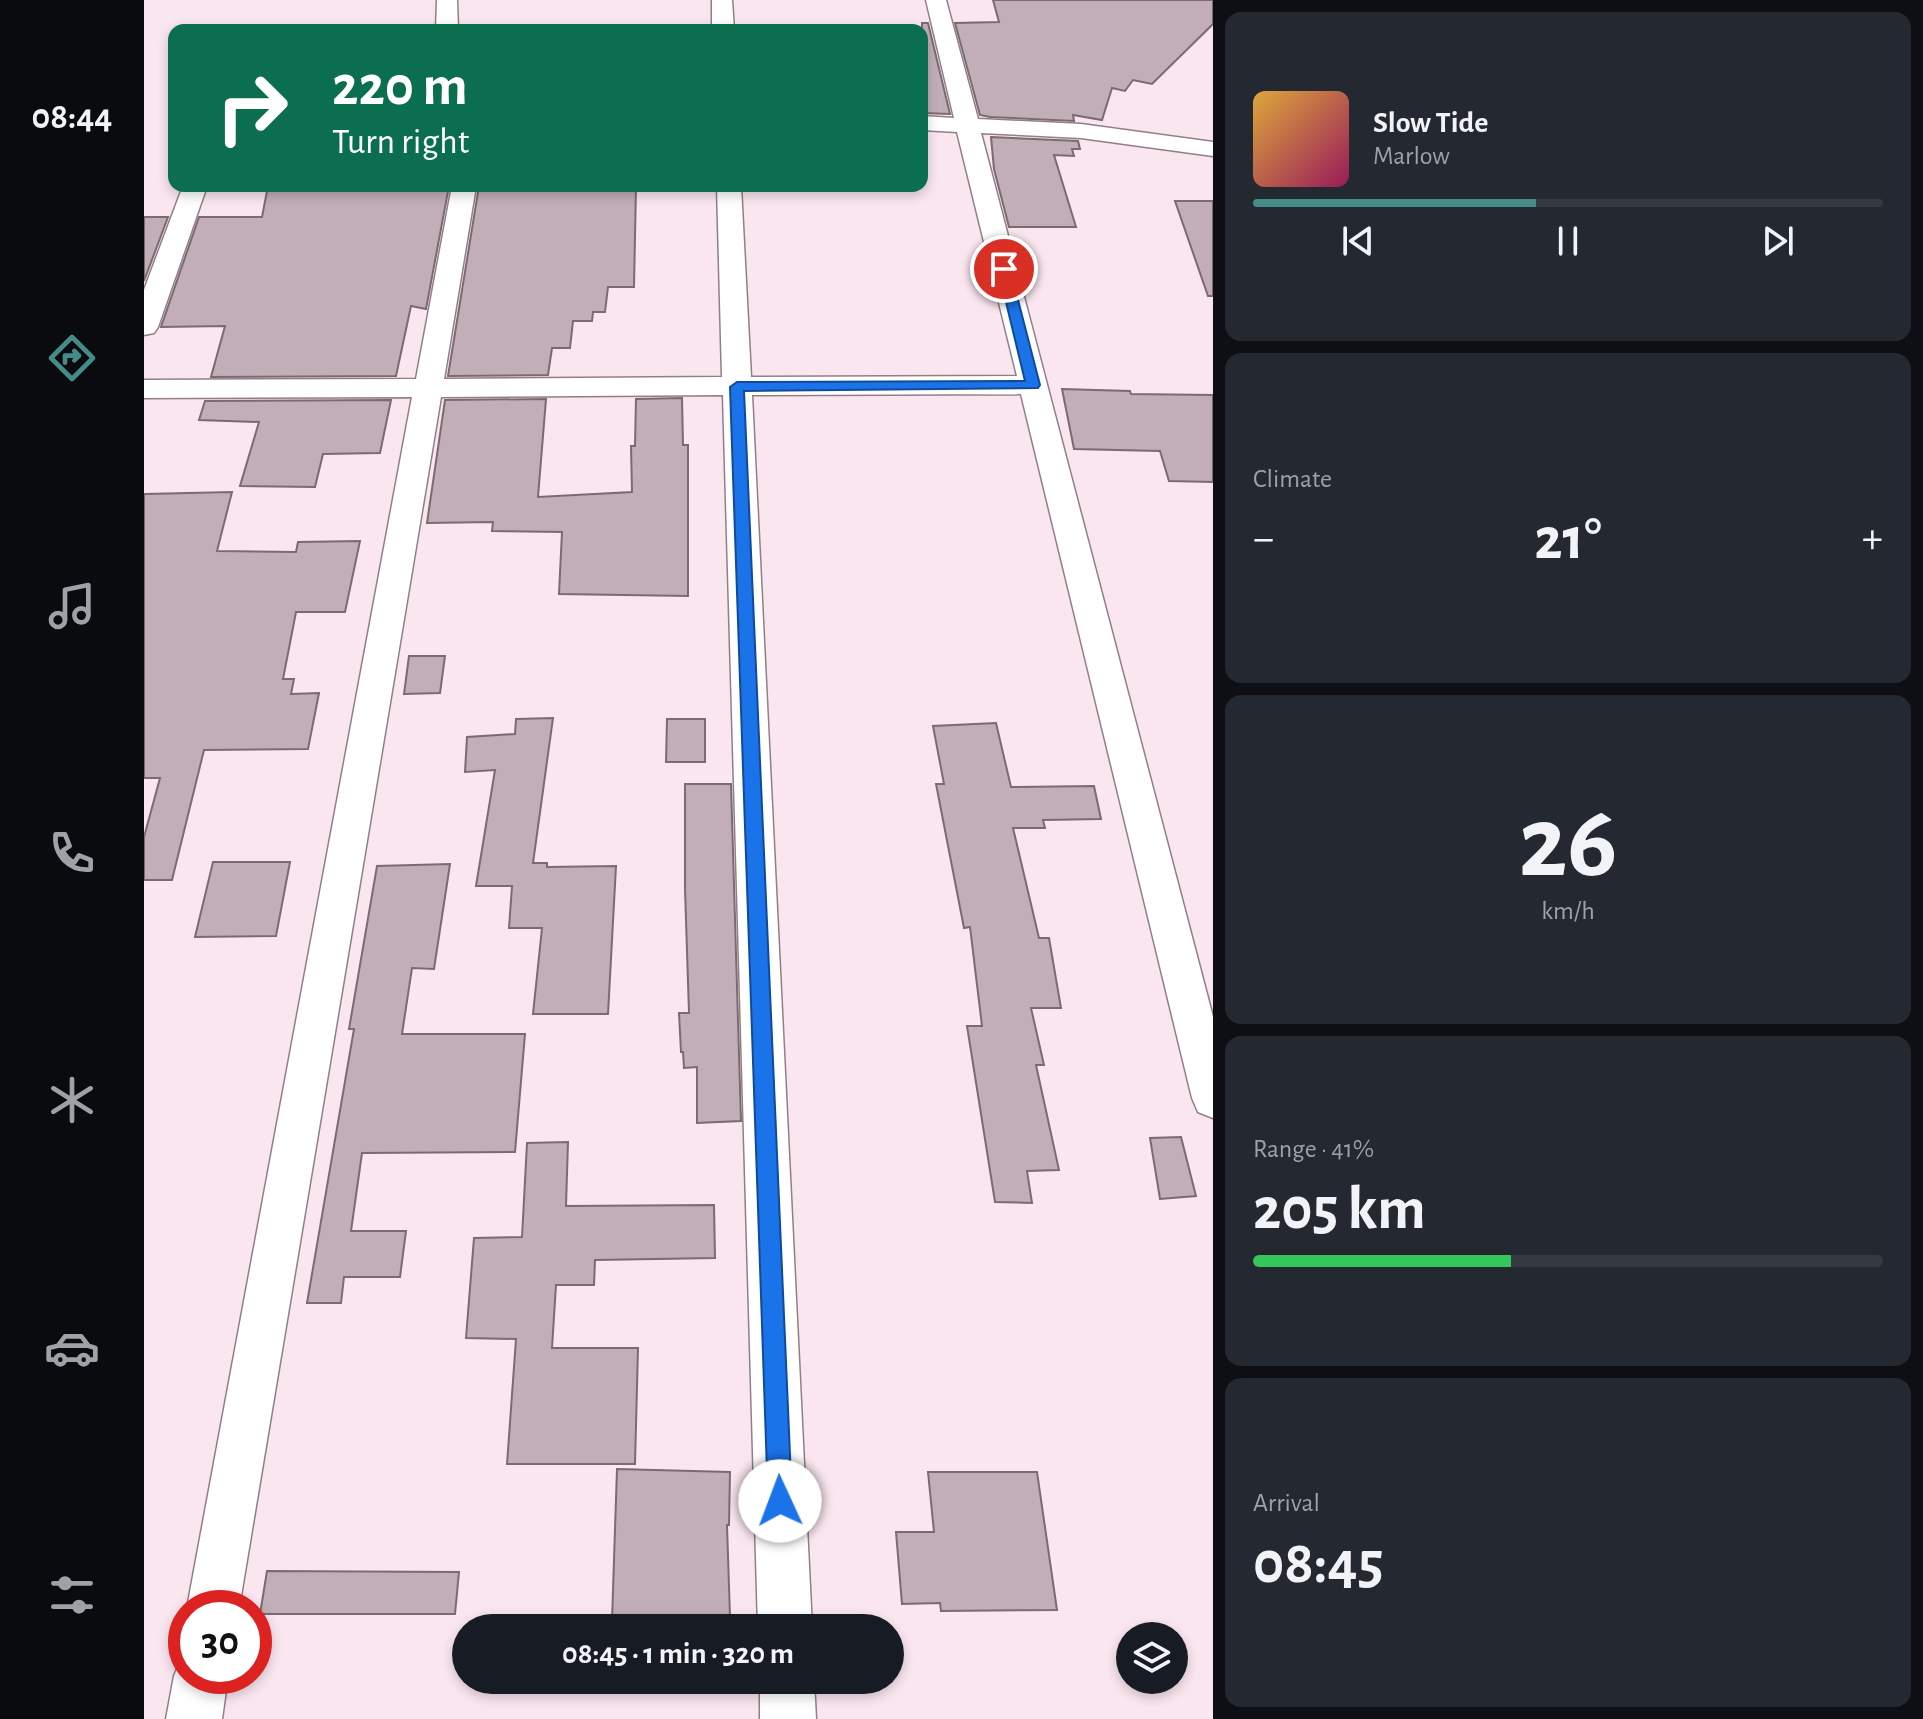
<!DOCTYPE html>
<html lang="en">
<head>
<meta charset="utf-8">
<style>
  :root { --surface:#171b24; --page:#242831; --text:#f1f3f6; --muted:#9ea1a6; --line:#363941; --accent:#458c88 }
  body { margin:0; font-family:"Alegreya Sans",sans-serif; background:var(--page); color:var(--text); height:100vh; display:flex; flex-direction:column; font-size:30px; white-space:nowrap }
  * { box-sizing:border-box; margin:0 }
  p { font-size:26px; color:var(--muted) }
  .icon { flex:none; width:44px; height:44px; fill:none; stroke:currentColor; stroke-width:2; stroke-linecap:round; stroke-linejoin:round }
  .map { position:relative; flex:1; overflow:hidden }
  .details { display:flex; flex-direction:column; gap:12px; padding:12px; background:#0d0f14; width:710px }
  .details>* { flex:none }
  .hud { position:absolute; left:24px; top:24px; width:760px; height:168px; border-radius:16px; box-shadow:0 4px 12px #0003; background:#0b6e4f; color:#fff; overflow:hidden }
  .controls { position:absolute; left:972px; top:1622px; display:grid; gap:16px }
  .controls a { display:grid; place-items:center; width:72px; height:72px; border-radius:50%; background:var(--surface); box-shadow:0 4px 12px #0003; font-size:40px }
  .speed { position:absolute; left:24px; top:1590px; display:flex; gap:16px; font-size:40px; font-weight:700; text-align:center }
  .speed>* { display:grid; place-content:center; width:104px; height:104px; border-radius:50%; background:var(--surface); box-shadow:0 4px 12px #0003; line-height:1 }
  .speed .limit { border:12px solid #d22; background:#fff; color:#111 }
  .pin { position:absolute; display:grid; place-items:center; width:68px; height:68px; color:#fff; margin:-34px; border:4px solid #fff; border-radius:50%; box-shadow:0 2px 8px #0007 }
  .me { position:absolute; width:88px; margin:-44px; rotate:358deg; stroke-linejoin:round; filter:drop-shadow(0 0 6px #0008) }
  .turn { display:flex; align-items:center; gap:28px; height:168px; padding:0 32px; font-size:36px }
  .turn .icon { width:104px; height:104px; stroke-width:2.5 }
  .turn b { display:block; font-size:56px; line-height:68px }
  .big { font-size:60px; font-weight:700; line-height:1.1 }
  .details .card { flex:1; display:flex; flex-direction:column; justify-content:center; gap:12px; min-width:0; padding:0 28px; border-radius:16px; background:var(--page) }
  .details .dial { align-items:center; gap:0 }
  .dial b { font-size:104px; line-height:1 }
  .song { display:flex; align-items:center; gap:24px }
  .cover { width:96px; height:96px; border-radius:12px; background:linear-gradient(135deg,hsl(40 70% 55%),hsl(330 70% 35%)) }
  .played { height:8px; border-radius:4px; background:linear-gradient(90deg,var(--accent) 45%,var(--line) 45%) }
  .keys { display:flex; justify-content:space-around; direction:ltr }
  .heat { display:flex; justify-content:space-between; align-items:center; font-size:44px; direction:ltr }
  .charge { height:12px; border-radius:6px; background:linear-gradient(90deg,#34c759 41%,var(--line) 0) }
  .trip { position:absolute; left:308px; top:1614px; width:452px; height:80px; border-radius:40px; background:var(--surface); box-shadow:0 4px 12px #0003; font-weight:700; line-height:80px; text-align:center }
  main { display:flex; flex:1; min-height:0 }
  .menu { display:flex; flex-direction:column; width:144px; justify-content:space-around; align-items:center; background:#090b0e; color:var(--muted) }
  .menu .icon { width:56px; height:56px }
  .menu .current { color:var(--accent) }
  .menu b { font-size:36px; color:var(--text) }
  .map>svg:first-child { display:block }
</style>
</head>
<body>
<main>
<nav class="menu">
<b>08:44</b>
<svg class="icon current" aria-label="directions" viewBox="0 0 24 24"><path d="M12 3l9 9-9 9-9-9zM9 14v-3h6M13 9l2 2-2 2"/></svg>
<svg class="icon" aria-label="music" viewBox="0 0 24 24"><path d="M9 18V5l10-2v13"/><circle cx="6" cy="18" r="3"/><circle cx="16" cy="16" r="3"/></svg>
<svg class="icon" aria-label="phone" viewBox="0 0 24 24"><path d="M5 4h4l2 5-3 2q2 4 5 5l2-3 5 2v4C11 20 4 13 5 4z"/></svg>
<svg class="icon" aria-label="climate" viewBox="0 0 24 24"><path d="M12 3v18M4 7l16 10M4 17L20 7"/></svg>
<svg class="icon" aria-label="car" viewBox="0 0 24 24"><path d="M5 17H2v-5l4-1 3-4h7l3 4 3 1v5h-3M9 17h6M6 11h13"/><circle cx="7" cy="17" r="2"/><circle cx="17" cy="17" r="2"/></svg>
<svg class="icon" aria-label="filters" viewBox="0 0 24 24"><path d="M4 7h16M4 17h16"/><circle cx="9" cy="7" r="2"/><circle cx="15" cy="17" r="2"/></svg>
</nav>
<div class="map">
<svg width="1069" height="1719" viewBox="0 0 1069 1719">
  <rect width="100%" height="100%" fill="#fae6ef"/>
  <path fill="#c2aeb7" stroke="#7c6a72" stroke-width="2" d="M849,0H1069V24L1008,84L989,80L981,91L968,88L958,120L929,115L930,121L846,117L836,115L811,23L855,22Z
    M778,23H784L806,114L778,113Z
    M847,137L934,141L936,149H928L930,156L910,155L932,227H865L850,169Z
    M124,186H305L282,309L267,306L252,376L67,377L81,326L17,327L55,217H118Z
    M335,186H492L490,287H464L461,312H449L448,321H429L426,348H408L404,375L304,376Z
    M1031,201H1069V296H1064Z
    M0,217H24L0,281Z
    M918,389L986,391L987,394L1069,395V482L1025,481L1016,451L930,449Z
    M538,398L539,445H544V596L415,594L418,532L348,531L349,522L283,523L301,400L402,399L394,497L488,492L487,446H491L492,399Z
    M247,400L236,453L179,454L171,487L96,486L115,422L55,420L61,401Z
    M88,492L73,551L152,552L154,542L216,541L201,612H152L139,679H150L147,694L175,693L164,749L60,750L28,880H0V837L16,778H0V494Z
    M265,656H301L296,693L260,694Z
    M409,718L389,863H403V867L472,866L464,1014H389L398,928H365L368,886H332L351,770L321,772L323,737L371,734L372,719Z
    M523,719H561V762H522Z
    M852,723L867,787L950,786L957,819L899,820L901,828H869L895,938H905L917,1008H887L900,1065H892L915,1170L883,1171L888,1203L851,1202L823,1026H838L826,927L820,928L792,784H800L789,726Z
    M541,784H587L597,1121L553,1123V1067L540,1068L539,1052H537L535,1013H545L541,889Z
    M69,862H146L132,936L51,937Z
    M306,864L290,969L268,968L258,1034H381L371,1152L218,1153L207,1231H262L256,1277H200L197,1303H163L210,1029H205L233,866Z
    M1037,1137L1052,1196L1016,1199L1006,1138Z
    M424,1142L422,1206L570,1205L571,1258L451,1260L450,1285H412L408,1348H494L491,1464H363L372,1339L322,1338L330,1238L378,1237L383,1143Z
    M473,1469L586,1472L585,1525H583L586,1617L468,1621Z
    M784,1472H893L913,1610L797,1611L796,1603L758,1604L752,1532H790Z
    M123,1571L315,1572L311,1614H116Z"/>
  <g fill="none" stroke-linecap="round" stroke-linejoin="round">
    <g stroke="#917f87" stroke-width="3">
      <path id="minor" d="M293,0H313L314,30H292Z
        M568,0H588L590,30H568Z
        M782,0H802L834,119L937,124L1069,142V156L937,138L837,133L1069,1017V1118L1054,1112L1048,1098L877,394L608,395L668,1628H614L579,395L297,397L95,1608H43L268,397L0,398V380L272,379L308,186H332L300,379L578,377L573,186H597L607,377L873,376L813,132L778,130V116L810,118Z
        M39,186H63L14,327L10,333L0,335V290Z
        M42,1655V1676H84L78,1719H22L30,1676L38,1657Z
        M616,1680H670L672,1719H616Z"/>
    </g>
    <use href="#minor" fill="#fff" fill-rule="evenodd"/>
  </g>
  <path fill="#1a73e8" stroke="#114b97" stroke-width="2" d="M860,265L866,269L896,385L894,388L600,391L648,1501L645,1509L636,1513L627,1509L624,1501L586,387L593,382L881,381L854,269Z"/>
</svg>
<div class="controls">
<a><svg class="icon" aria-label="layers" viewBox="0 0 24 24"><path d="M12 4l9 5-9 5-9-5zM3 14l9 5 9-5"/></svg></a>
</div>
<div class="speed"><div class="limit">30</div></div>
<div class="pin" style="left:860px;top:269px;background:#d93025"><svg class="icon" aria-label="arrive" viewBox="0 0 24 24"><path d="M6 21V4h12l-3 4 3 4H6"/></svg></div>
<svg class="me" style="left:636px;top:1501px" viewBox="-20 -20 40 40"><circle r="19" fill="#fff"/><path d="M0-13L10 11 0 6-10 11z" fill="#1a73e8"/></svg>
<div class="trip">08:45 · 1 min · 320 m</div>
<div class="hud">
<div class="turn"><svg class="icon" aria-label="right" viewBox="0 0 24 24"><path d="M7 20v-9h11M14 6l5 5-5 5"/></svg><div><b>220 m</b>Turn right</div></div>
</div>
</div>
<section class="details">
<div class="card">
<div class="song"><i class="cover"></i><div><b>Slow Tide</b><p>Marlow</p></div></div>
<div class="played"></div>
<div class="keys"><svg class="icon" aria-label="previous" viewBox="0 0 24 24"><path d="M18 5L8 12l10 7zM5 5v14"/></svg><svg class="icon" aria-label="pause" viewBox="0 0 24 24"><path d="M8 5v14M16 5v14"/></svg><svg class="icon" aria-label="next" viewBox="0 0 24 24"><path d="M6 5l10 7-10 7zM19 5v14"/></svg></div>
</div>
<div class="card"><p>Climate</p>
<div class="heat"><a>−</a><b class="big">21°</b><a>+</a></div>
</div>
<div class="card dial"><b>26</b><p>km/h</p></div>
<div class="card"><p>Range · 41%</p><b class="big">205 km</b><div class="charge"></div></div>
<div class="card"><p>Arrival</p><b class="big">08:45</b></div>
</section>
</main>
</body>
</html>
